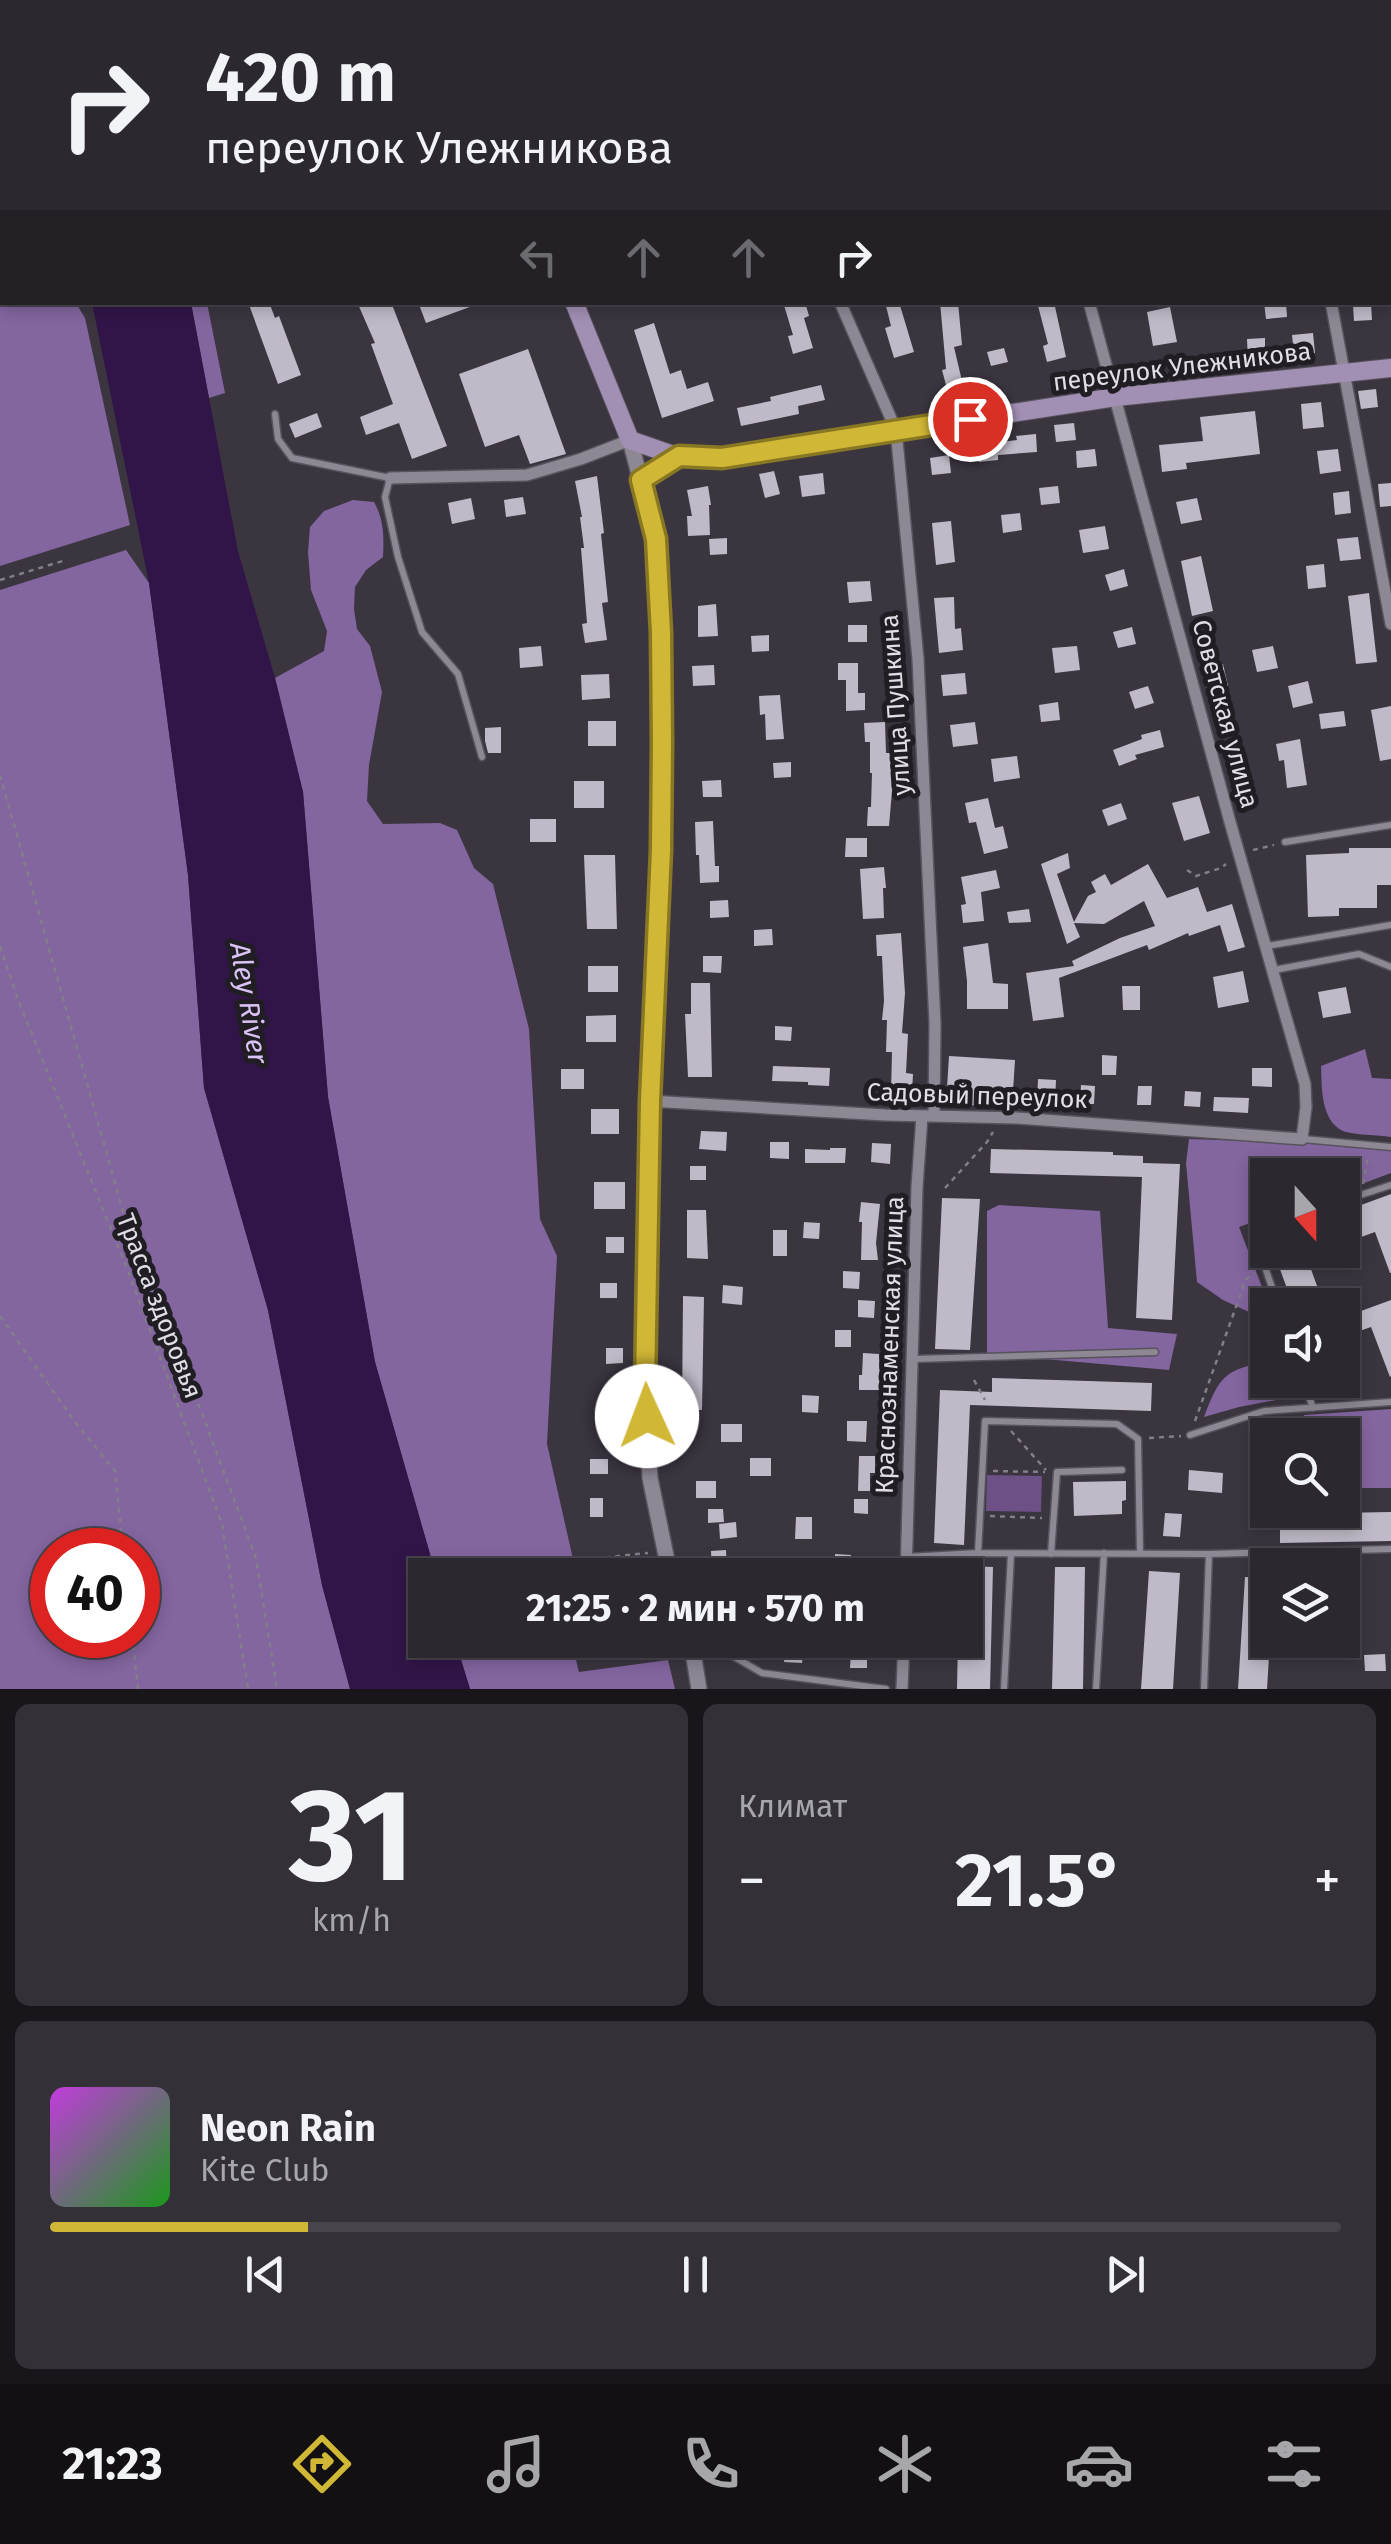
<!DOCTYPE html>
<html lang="ru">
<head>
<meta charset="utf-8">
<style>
  :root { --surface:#2c2830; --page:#343038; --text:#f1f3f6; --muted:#a6a6ab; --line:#48444c; --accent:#d1b736 }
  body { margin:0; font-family:"Fira Sans",sans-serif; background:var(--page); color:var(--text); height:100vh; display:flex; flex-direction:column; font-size:38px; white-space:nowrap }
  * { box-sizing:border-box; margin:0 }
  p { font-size:32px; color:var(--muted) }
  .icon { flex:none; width:55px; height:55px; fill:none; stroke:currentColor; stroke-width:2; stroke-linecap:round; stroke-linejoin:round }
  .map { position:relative; height:1689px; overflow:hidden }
  .drawer { display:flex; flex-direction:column; gap:15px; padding:15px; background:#18161a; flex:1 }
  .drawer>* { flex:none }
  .hud { position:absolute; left:0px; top:0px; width:1392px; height:305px; box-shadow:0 5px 15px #0003,0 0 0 2px var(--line); background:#2c2830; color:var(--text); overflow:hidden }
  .needle { width:65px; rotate:159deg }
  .tools { position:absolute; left:1250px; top:1158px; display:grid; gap:20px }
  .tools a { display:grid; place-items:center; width:110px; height:110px; border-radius:0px; background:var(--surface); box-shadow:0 5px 15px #0003,0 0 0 2px var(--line); font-size:50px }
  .speed { position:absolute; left:30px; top:1528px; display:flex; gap:20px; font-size:50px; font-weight:700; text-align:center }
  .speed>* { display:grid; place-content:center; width:130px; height:130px; border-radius:50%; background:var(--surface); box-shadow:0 5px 15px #0003,0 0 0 2px var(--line); line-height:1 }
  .speed .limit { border:15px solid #d22; background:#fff; color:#111 }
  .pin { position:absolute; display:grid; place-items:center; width:85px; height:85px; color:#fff; margin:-42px; border:5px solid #fff; border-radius:50%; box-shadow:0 2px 10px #0007 }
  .me { position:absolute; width:110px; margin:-55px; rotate:358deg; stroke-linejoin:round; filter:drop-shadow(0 0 8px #0008) }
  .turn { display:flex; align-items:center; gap:35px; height:210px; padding:0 40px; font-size:45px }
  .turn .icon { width:130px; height:130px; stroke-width:2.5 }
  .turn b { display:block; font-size:70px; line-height:85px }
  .lanes { display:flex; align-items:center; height:95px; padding:0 40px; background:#0003; justify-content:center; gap:50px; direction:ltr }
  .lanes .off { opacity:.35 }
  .big { font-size:75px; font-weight:700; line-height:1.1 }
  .drawer .tile { flex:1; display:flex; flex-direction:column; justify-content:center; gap:15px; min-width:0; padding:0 35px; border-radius:15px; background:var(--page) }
  .drawer .dial { align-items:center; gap:0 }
  .dial b { font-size:130px; line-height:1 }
  .song { display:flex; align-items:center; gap:30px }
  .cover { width:120px; height:120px; border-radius:15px; background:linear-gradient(135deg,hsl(290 70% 55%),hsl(120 70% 35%)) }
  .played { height:10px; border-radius:5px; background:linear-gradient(90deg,var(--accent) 20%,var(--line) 20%) }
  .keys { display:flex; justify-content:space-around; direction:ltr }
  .heat { display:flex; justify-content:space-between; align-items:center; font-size:55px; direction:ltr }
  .drawer .tiles { flex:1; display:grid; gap:15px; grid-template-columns:1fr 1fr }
  .tile:last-child { grid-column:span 2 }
  .trip { position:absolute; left:408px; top:1558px; width:575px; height:100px; border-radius:0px; background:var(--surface); box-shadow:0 5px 15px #0003,0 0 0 2px var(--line); font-weight:700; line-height:100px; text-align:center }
  .tabs { display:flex; height:160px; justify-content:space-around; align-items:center; background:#121013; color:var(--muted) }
  .tabs .icon { width:70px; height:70px }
  .tabs .on { color:var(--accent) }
  .tabs b { font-size:45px; color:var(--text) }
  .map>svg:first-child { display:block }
</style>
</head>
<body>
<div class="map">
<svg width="1391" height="1689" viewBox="0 0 1391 1689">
  <rect width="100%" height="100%" fill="#3b3540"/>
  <path fill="#6c5086" d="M987,1475L1042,1476L1041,1512L986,1511Z"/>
  <path fill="#83659f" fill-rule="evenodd" d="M0,158L2,162V302L76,303L85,318L130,525L0,566Z
    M191,303H207L225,393L209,398Z
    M353,500L374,502C384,520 384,536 383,557L366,570L355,587L354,609L357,629L370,646L382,692L369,765L367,801L383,824L440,823L457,830L474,868L493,884L529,1029L540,1219L557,1256L547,1444L573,1559L596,1562L597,1575H436L375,1362L328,1097L303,792L275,678L324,651L327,631L311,590L308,552L310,527L324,511Z
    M126,550L149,583L188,875L204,1088L268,1310L322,1585L350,1689H0V590ZM52,1550H138V1635H52Z
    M1365,1049L1372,1078L1391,1079V1137C1379,1135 1353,1135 1343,1131C1320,1120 1322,1086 1321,1066Z
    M1189,1139L1278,1142L1391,1149V1173L1343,1191L1342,1175H1268L1267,1217L1239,1227L1269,1305L1262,1318L1223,1300L1197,1282L1186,1163Z
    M999,1205L1100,1211L1108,1328L1177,1334L1169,1370L987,1354V1211Z
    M1267,1362L1268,1380H1293L1298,1396L1239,1407L1204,1417C1219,1377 1225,1369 1267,1362Z
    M1391,1409V1488H1343L1342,1435H1304V1415Z
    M455,1640H571L579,1672L668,1660L675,1689H470Z"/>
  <path fill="#321548" d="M0,0H88V2H2V138L0,134Z
    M92,303H191L238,551L275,678L303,792L328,1097L375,1362L436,1575H425V1640H455L470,1689H350L322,1585L268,1310L204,1088L188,875L149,583Z"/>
  <path fill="#c0b9c7" d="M248,302H269L275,318L279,316L301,375L278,384Z
    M357,302H391L447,446L412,459L399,423L366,435L360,417L393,404L371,344L375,343Z
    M418,302H478V304L426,323Z
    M783,302H805L809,316L804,318L813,348L793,354L788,336L793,335Z
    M885,302H899L914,352L894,358L885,328L891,326Z
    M940,302H958L962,345L954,347L962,381L946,385L942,370L946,369Z
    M1037,302H1054L1066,357L1047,362L1043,346L1048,344Z
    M1264,302H1286L1287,317L1266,319Z
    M1371,303L1372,320L1354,321L1353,305Z
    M1170,307L1177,342L1153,346L1147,312Z
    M654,323L670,374L681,370L687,389L708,382L714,401L662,418L634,330Z
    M1313,333L1315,353L1294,354L1292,335Z
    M1265,338V361H1248L1247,339Z
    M1004,348L1008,362L991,366L987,352Z
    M528,349L566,454L530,464L519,435L485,447L459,374Z
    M821,385L825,400L798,406L799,414L741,426L737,408L771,401L770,397Z
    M1376,389L1378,407L1361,409L1358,391Z
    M1321,402L1324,427L1303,429L1301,404Z
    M1255,411L1260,454L1186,463L1187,469L1162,472L1159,445L1203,441L1200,417Z
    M317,413L322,427L295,438L289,424Z
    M1074,423L1076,440L1056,442L1054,425Z
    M1036,434L1037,452L998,455V460L979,462L977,445L1017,440L1016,436Z
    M1095,449L1097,466L1077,468L1076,451Z
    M1338,449L1341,471L1320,474L1317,451Z
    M949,455L951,473L932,475L930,458Z
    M774,471L780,494L765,498L759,474Z
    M823,473L825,494L802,497L799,476Z
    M597,476L604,533L601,534L608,602L602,603L607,640L585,643L582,624L587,623L581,548H584L580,517H582L575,481Z
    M1391,483V506L1380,507L1378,484Z
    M708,486L711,505H709L710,535L688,536L687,516H692L687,490Z
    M1058,486L1060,503L1041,505L1039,488Z
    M1349,491L1351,513L1335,515L1333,493Z
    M523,497L526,514L506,517L504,500Z
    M471,498L475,519L452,524L448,503Z
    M1197,498L1202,520L1181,524L1176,502Z
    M1020,513L1022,530L1003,533L1001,515Z
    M951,521L955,562L936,565L932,523Z
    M1105,526L1109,549L1083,553L1079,530Z
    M1358,537L1361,559L1340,561L1337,539Z
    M727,538V554L710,555L709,539Z
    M1201,556L1213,611L1192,616L1181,561Z
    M1324,564L1326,587L1308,589L1306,566Z
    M1124,569L1128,586L1110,591L1105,575Z
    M870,581L872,601L849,603L847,582Z
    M1369,593L1377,662L1356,664L1348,596Z
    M954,597L955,629L961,628L963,650L939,653L934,598Z
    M716,604L718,636L698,637V606Z
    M848,625H867V642H848Z
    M1132,627L1136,644L1118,648L1113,632Z
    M769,635V651L752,652L751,636Z
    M541,646L543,666L520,668L519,648Z
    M1077,646L1080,670L1055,673L1052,648Z
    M1273,646L1278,668L1257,672L1252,650Z
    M838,663H858V693H865V710L846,711V680H838Z
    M1223,664L1228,686L1207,691L1203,668Z
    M714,665L715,685L693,686L692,666Z
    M965,673L967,694L943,696L941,675Z
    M609,674L610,698L582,700L581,675Z
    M1308,681L1313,703L1293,708L1288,686Z
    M1148,686L1154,703L1135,709L1129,692Z
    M780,695L784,739L766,740L765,714L760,715L759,696Z
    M1058,702L1060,720L1041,722L1039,705Z
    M1391,706V759L1380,761L1371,710Z
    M1344,711L1346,726L1321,729L1319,714Z
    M588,721H616V746H588Z
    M885,722L886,753H891L893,779L889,826H867L868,807H871L872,773H870V742H865L864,723Z
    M975,722L978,744L953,747L950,725Z
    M501,727V753H488L485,741V728Z
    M1160,730L1164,747L1135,755L1137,759L1119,766L1113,750L1142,739L1141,735Z
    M1300,739L1307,785L1287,788L1284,760L1279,761L1276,744Z
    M1017,756L1020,778L994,782L991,759Z
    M791,762V777L774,778L773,763Z
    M721,780L722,797H703L702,781Z
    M574,781H604V808H574Z
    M1199,796L1210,833L1184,841L1172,803Z
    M988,798L995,828L1003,826L1008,848L984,854L976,822L969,823L965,803Z
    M1121,803L1127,819L1108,826L1102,810Z
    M530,819H556V842H530Z
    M713,821L715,866H719V882L700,883L699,855H696L695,822Z
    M846,838H867V857H845Z
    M1349,848H1391V885H1377V908H1339V916L1308,917L1306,855L1349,853Z
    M1068,853L1070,868L1057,874L1074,922L1088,896L1096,892L1091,882L1105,874L1111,885L1148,864L1167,898L1198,887L1207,912L1232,904L1245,947L1228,952L1220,925L1189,936L1188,933L1149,950L1147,945L1059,978L1064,1017L1033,1021L1026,973L1074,966L1072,961L1120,938L1155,926L1144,901L1104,924L1074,923L1080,937L1067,944L1041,864Z
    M584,855H615L617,929H587Z
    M884,867L886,888H883L884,918L863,919L860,869Z
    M996,870L1000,888L981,892L984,921L963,923L961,905L966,904L961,877Z
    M728,900L729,917L710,918V901Z
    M1029,909L1031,922L1009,923L1007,912Z
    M772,929L773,945L754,946V930Z
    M901,933L905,993L902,1033L908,1034L906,1073L913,1074L912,1092H891L892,1052H886L887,1020H882L884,1001L882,956H877L876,935Z
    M988,943L993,983L1008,984V1009H967V981L963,947Z
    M703,956H722L721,973L703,972Z
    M588,966H618V992H588Z
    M1243,971L1249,1002L1218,1008L1213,977Z
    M691,983H710L712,1077H688L685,1014H691Z
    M1122,986H1140V1010H1123Z
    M1346,987L1351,1013L1323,1018L1318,992Z
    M616,1015V1042H586V1016Z
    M775,1026L792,1027L791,1041L775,1040Z
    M1102,1055L1117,1056L1116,1075H1102Z
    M949,1056L1015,1060L1012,1107L946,1104Z
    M773,1066L830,1068L829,1086L808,1085V1082L772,1081Z
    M1252,1068H1272V1087L1252,1086Z
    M561,1069H584V1089H561Z
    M1038,1079L1056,1080L1055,1104L1037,1103Z
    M1081,1085L1095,1086L1094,1104H1080Z
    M1138,1086H1152L1151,1105H1137Z
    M1185,1091L1201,1092L1200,1107L1184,1106Z
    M1214,1097L1249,1098L1248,1113L1213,1111Z
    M591,1109H619V1134H591Z
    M701,1131L727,1132L726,1151L699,1149Z
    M770,1142H789V1159L770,1158Z
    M872,1143L891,1144L890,1164L871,1162Z
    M830,1148H846L845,1163H805V1149L830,1150Z
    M991,1149L1113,1152V1155L1143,1156V1163L1180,1164L1172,1320L1136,1318L1142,1177L990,1173Z
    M690,1166H706V1180H690Z
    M594,1182H625V1209H594Z
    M1391,1194V1273H1390L1375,1232L1342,1244V1212Z
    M942,1198L980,1199L970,1350L935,1349Z
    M861,1202L880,1204L876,1243L878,1260H861L862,1222H859Z
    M687,1210H706L708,1259L687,1258Z
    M804,1222L820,1223L819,1239L803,1238Z
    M773,1230H787V1256H773Z
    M606,1237H624V1253H606Z
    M1273,1250H1304L1324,1305H1293Z
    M843,1271L860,1272L859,1289L843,1288Z
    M600,1283H617V1298H600Z
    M723,1285L743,1287L742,1305L722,1303Z
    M683,1296L704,1297L702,1410H682Z
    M858,1300L875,1301L874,1318L858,1317Z
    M1391,1300V1376L1390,1377L1371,1327L1342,1337V1318Z
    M835,1330H851V1347H835Z
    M606,1348H623V1363L606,1364Z
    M863,1353L879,1354L880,1390H859V1375H862Z
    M992,1378L1152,1383L1151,1411L970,1405L964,1545L934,1543L940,1390L992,1392Z
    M607,1392H624V1407H607Z
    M802,1395L819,1396L818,1413L802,1412Z
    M847,1421H867L866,1442L847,1441Z
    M721,1424H742V1442H721Z
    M859,1456H875V1473H870V1491H858Z
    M750,1458H771V1476H750Z
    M590,1459H608V1474H590Z
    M1189,1470L1223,1473L1222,1493L1188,1490Z
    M696,1481H716V1498H696Z
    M1126,1481V1500L1122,1501V1514L1074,1516L1073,1482Z
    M590,1498H603V1517H590Z
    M854,1499H868V1514L854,1513Z
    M708,1509H723L724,1522L708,1523Z
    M1391,1512V1541L1280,1543V1514Z
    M1165,1513L1182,1514L1180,1537L1163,1536Z
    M796,1517H812V1539H795Z
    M736,1522L737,1537L720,1539L719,1524Z
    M726,1550L727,1572L712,1573L711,1551Z
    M835,1554L851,1555V1572L835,1571Z
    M965,1566L993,1567L990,1689H957L958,1640H965Z
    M1055,1567H1085L1083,1689H1052Z
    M1149,1571L1180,1573L1173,1689H1141Z
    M1245,1577L1268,1578V1640H1270L1267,1689H1238Z
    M786,1644L804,1645L802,1663L784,1662Z
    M851,1651H867V1668H850Z
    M1385,1654L1386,1671H1365L1364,1655Z"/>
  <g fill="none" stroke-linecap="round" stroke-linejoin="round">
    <g stroke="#57535c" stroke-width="9">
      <path id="service" d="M275,414L278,439L292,458L390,478L385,497L398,557L422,632L458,674L482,757
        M1285,842L1391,825
        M1267,946L1391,925
        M1274,970L1359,954L1391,967
        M1303,1139L1391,1147
        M1342,1201L1391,1185
        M1268,1227L1253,1232L1278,1305
        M914,1359L1155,1352
        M1303,1380L1313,1408
        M1190,1435L1264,1411L1391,1402
        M978,1553L985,1421L1117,1424L1138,1439L1140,1553
        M1051,1554L1057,1472L1122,1470
        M907,1557L978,1553L1209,1554L1391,1549
        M642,1569L665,1563
        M697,1640L731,1655L762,1673L886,1689
        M1004,1689L1011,1554
        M1096,1689L1104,1553
        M1204,1689L1209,1554"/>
    </g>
    <g stroke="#57535c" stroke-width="14">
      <path id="minor" d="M744,0V2
        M1001,0L1002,2
        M1256,0L1257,2
        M1156,2L1166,0
        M840,302L896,430L918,659L935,1024L934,1116
        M1331,302L1391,624
        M390,478L527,475L581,459L630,440
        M650,1101L885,1115L1017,1118L1302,1139L1306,1107L1305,1084L1230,822L1089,302
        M906,1575L917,1187L922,1116
        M902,1689L904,1640"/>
    </g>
    <g stroke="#57535c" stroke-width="18">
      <path id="tertiary" d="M630,440L656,539L661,633V850L650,1101L645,1386L650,1478L670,1575
        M641,480L679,456
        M691,1640L699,1689"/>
    </g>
    <g stroke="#57535c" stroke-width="20">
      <path id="secondary" d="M455,0L456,2
        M574,302L630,440L676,456L722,458L1116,397L1391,368"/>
    </g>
    <path stroke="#837e87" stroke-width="2.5" stroke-dasharray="5 5" stroke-linecap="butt" d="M0,580L66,560
      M0,775L124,1215L203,1416L256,1558L277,1689
      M1253,850L1274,845
      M1187,870L1196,876L1221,868L1226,864
      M0,946L17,997L128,1271L222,1524L248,1689
      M1363,1184L1368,1157
      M945,1188L987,1142L993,1132
      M0,1316L75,1422L115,1471L123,1550
      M974,1380L985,1400
      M1195,1421L1246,1279L1255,1273
      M1011,1431L1046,1470
      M1149,1438L1181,1436
      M993,1471L1045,1472
      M990,1516L1042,1518
      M569,1575L609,1557L648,1553
      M132,1635L138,1689"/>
    <use href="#service" stroke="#8e8895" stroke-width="6"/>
    <use href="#minor" stroke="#8e8895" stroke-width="11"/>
    <use href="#tertiary" stroke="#8e8895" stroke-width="15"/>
    <use href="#secondary" stroke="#a28fb4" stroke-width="18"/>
  </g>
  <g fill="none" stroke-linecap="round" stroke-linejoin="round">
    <g stroke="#887723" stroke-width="25">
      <path id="route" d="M647,1416L645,1386L650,1101L661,850L662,743L661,633L656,539L641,480L679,456L722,458L970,419"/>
    </g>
    <use href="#route" stroke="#d1b736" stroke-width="18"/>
  </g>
  <g text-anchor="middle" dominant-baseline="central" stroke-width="10" stroke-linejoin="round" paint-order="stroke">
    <g font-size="25" fill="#e1dee5" stroke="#201e23">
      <text transform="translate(1182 367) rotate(-7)">переулок Улежникова</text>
      <text transform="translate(896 705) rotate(-94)">улица Пушкина</text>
      <text transform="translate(1225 714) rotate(75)">Советская улица</text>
      <text transform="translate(977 1096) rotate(2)">Садовый переулок</text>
      <text transform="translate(159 1306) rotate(69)">Трасса здоровья</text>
      <text transform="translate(890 1345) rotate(-88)">Краснознаменская улица</text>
    </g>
    <g font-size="28" font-style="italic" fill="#dbc2f5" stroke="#201e23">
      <text transform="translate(249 1003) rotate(81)">Aley River</text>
    </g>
  </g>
</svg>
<div class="tools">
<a><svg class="needle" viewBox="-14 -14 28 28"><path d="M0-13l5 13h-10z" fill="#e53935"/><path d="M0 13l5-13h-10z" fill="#a6a6ab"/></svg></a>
<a><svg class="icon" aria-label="sound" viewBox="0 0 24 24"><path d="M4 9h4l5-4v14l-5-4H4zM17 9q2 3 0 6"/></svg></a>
<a><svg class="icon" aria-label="search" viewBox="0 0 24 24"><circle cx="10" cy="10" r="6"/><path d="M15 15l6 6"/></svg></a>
<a><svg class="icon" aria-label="layers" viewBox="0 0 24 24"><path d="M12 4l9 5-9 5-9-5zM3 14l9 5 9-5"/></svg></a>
</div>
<div class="speed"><div class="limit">40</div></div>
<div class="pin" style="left:970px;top:419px;background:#d93025"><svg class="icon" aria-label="arrive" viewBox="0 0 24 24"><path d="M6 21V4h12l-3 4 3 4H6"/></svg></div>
<svg class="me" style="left:647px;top:1416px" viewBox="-20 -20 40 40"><circle r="19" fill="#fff"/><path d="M0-13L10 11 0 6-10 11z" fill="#d1b736"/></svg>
<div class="trip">21:25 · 2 мин · 570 m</div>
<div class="hud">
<div class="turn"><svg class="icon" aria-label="right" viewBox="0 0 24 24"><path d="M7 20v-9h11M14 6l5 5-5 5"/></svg><div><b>420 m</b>переулок Улежникова</div></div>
<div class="lanes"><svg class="icon off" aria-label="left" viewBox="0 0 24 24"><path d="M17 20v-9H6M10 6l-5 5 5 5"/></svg><svg class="icon off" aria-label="ahead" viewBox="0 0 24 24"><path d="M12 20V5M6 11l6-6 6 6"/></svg><svg class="icon off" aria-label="ahead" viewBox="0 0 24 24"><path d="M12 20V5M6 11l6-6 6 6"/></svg><svg class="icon" aria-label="right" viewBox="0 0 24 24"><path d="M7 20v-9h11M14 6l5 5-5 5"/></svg></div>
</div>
</div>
<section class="drawer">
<div class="tiles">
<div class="tile dial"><b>31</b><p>km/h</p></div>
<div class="tile"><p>Климат</p>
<div class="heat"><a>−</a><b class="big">21.5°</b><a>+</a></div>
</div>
<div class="tile">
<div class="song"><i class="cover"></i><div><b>Neon Rain</b><p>Kite Club</p></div></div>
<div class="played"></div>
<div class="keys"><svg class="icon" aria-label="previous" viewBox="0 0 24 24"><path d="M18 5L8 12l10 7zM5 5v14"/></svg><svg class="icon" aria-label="pause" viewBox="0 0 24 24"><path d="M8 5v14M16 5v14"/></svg><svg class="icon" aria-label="next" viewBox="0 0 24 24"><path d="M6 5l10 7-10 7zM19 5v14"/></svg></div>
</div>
</div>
</section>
<nav class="tabs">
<b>21:23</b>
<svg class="icon on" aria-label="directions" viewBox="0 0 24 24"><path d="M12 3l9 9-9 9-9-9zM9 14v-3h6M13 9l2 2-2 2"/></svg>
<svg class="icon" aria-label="music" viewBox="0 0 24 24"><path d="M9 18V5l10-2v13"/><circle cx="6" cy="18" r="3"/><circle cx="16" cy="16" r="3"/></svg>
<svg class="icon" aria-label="phone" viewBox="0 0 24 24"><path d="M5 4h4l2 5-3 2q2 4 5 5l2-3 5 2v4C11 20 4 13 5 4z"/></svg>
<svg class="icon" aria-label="climate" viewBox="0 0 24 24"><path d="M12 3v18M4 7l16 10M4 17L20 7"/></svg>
<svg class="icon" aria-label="car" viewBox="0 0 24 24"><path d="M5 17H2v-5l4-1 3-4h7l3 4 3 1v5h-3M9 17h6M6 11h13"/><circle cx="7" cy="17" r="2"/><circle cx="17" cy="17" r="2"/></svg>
<svg class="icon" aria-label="filters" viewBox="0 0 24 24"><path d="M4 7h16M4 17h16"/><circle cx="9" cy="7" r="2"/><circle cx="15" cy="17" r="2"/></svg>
</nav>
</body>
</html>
